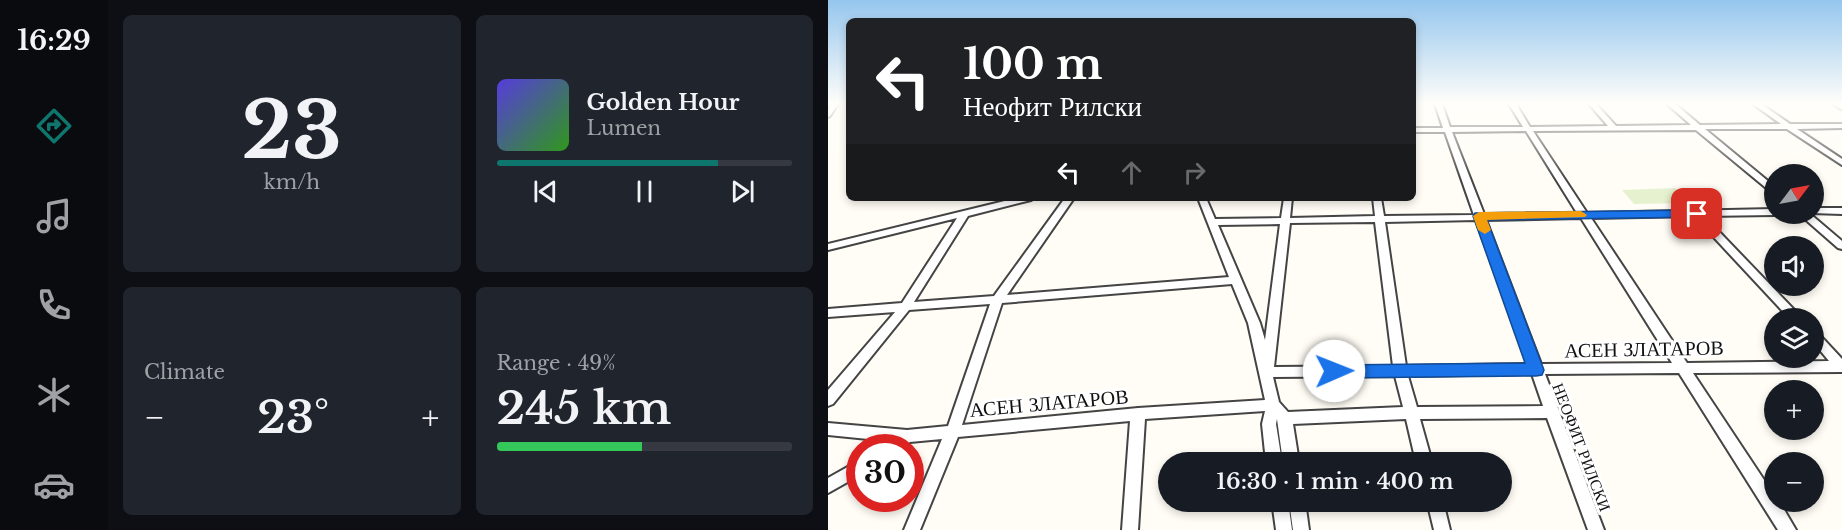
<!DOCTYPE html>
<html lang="en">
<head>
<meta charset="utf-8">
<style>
  :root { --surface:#171b24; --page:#20242c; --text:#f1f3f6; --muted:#9ea1a6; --line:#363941; --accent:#0f766e }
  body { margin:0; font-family:"Libre Baskerville",serif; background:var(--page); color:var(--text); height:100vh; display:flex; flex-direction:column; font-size:22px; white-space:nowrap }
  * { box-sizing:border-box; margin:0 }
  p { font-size:20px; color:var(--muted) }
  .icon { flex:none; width:33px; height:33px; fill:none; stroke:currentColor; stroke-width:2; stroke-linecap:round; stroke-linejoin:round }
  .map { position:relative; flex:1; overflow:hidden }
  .side { display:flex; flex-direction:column; gap:15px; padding:15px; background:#0d0f14; width:720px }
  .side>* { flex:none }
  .hud { position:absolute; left:18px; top:18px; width:570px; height:183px; border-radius:9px; box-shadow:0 3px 9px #0003; background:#202124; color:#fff; overflow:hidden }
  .needle { width:39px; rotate:58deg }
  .tools { position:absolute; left:936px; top:164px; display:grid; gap:12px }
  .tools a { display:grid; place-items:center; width:60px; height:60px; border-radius:50%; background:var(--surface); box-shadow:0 3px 9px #0003; font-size:30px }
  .speed { position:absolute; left:18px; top:434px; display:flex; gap:12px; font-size:30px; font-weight:700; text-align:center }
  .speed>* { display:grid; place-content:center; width:78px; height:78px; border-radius:50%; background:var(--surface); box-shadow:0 3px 9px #0003; line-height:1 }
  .speed .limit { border:9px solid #d22; background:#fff; color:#111 }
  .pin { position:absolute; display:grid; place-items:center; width:51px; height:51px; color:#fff; margin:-26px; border-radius:12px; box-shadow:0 3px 9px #0006 }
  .me { position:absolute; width:66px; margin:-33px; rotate:89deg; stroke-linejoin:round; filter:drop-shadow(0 0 4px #0008) }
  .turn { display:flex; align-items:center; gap:21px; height:126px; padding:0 18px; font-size:27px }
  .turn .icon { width:78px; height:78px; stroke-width:2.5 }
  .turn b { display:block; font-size:42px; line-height:51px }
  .lanes { display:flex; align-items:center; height:57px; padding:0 18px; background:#0003; justify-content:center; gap:30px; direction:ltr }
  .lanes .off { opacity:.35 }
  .big { font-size:45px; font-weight:600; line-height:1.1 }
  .side .widget { flex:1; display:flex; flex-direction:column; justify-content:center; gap:9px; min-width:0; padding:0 21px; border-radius:9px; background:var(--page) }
  .side .dial { align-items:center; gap:0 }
  .dial b { font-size:78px; line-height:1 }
  .song { display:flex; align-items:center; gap:18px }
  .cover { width:72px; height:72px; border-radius:9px; background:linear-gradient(135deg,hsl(250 70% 55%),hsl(110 70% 35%)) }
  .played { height:6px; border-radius:3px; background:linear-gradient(90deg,var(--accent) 75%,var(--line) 75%) }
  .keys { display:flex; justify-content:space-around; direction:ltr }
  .heat { display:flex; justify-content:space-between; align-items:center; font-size:33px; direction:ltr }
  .charge { height:9px; border-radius:4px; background:linear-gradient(90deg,#34c759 49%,var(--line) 0) }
  .side .tiles { flex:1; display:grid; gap:15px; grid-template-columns:repeat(2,1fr) }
  .trip { position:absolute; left:330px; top:452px; width:354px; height:60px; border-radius:30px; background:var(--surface); box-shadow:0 3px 9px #0003; font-weight:600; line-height:60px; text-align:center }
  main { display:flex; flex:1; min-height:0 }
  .dock { display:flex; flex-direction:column; width:108px; justify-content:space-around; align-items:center; background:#090b0e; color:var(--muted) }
  .dock .icon { width:42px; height:42px }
  .dock .on { color:var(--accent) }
  .dock b { font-size:27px; color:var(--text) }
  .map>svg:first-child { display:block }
</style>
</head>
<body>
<main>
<nav class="dock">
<b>16:29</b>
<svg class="icon on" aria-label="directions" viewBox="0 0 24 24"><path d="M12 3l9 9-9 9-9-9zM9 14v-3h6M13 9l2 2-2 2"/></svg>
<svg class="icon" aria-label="music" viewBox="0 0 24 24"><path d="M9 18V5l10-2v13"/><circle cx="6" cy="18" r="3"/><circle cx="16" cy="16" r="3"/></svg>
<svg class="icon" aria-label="phone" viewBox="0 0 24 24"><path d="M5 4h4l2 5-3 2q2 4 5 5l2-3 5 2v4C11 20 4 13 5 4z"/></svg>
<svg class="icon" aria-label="climate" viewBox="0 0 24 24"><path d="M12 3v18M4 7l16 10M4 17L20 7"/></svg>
<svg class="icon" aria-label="car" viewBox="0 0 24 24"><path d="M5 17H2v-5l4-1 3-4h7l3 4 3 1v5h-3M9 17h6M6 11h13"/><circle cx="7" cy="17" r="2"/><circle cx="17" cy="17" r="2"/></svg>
</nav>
<section class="side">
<div class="tiles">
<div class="widget dial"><b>23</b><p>km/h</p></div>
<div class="widget">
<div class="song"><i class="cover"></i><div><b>Golden Hour</b><p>Lumen</p></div></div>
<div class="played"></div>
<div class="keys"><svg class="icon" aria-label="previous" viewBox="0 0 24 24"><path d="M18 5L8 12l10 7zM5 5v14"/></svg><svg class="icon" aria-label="pause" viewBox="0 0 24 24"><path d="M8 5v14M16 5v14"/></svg><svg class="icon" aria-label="next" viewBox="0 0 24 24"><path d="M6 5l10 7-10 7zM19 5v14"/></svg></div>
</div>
<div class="widget"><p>Climate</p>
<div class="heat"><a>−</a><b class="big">23°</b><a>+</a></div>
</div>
<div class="widget"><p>Range · 49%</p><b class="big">245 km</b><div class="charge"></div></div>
</div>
</section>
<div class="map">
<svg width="1014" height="530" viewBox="0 0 1014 530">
  <rect width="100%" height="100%" fill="#fffdf5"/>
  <path fill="#e6f2cf" d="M847,188L862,203L806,204L794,190Z"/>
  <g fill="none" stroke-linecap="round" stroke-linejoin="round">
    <g stroke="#444" stroke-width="4">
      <path id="street" d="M3,104H10L2,116L0,117V110Z
        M607,104H614L622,127H695L681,104H688L702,127L780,126L761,104H768L788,126L863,125L839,104H847L872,125L953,124L925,104H933L962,124H1014V128L969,129L1014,159V165L959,129H877L946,186V193L943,192L868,130L705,131L759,213L946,209V213H950L946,215L876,216L974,318H961L866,216L763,218L859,363L1001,361L986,343V332L990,333L1014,359V372L865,373L946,495V501H951L968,530H950L851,373L717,374L776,530H760L719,418L592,419L604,462H588L578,419L465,424L471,462H455L449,419L448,424L454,462H438L434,424L437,411L317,419L310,530H294L302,421L130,437L92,530H76L114,439L82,442L74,447H55L60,441L0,435V423L79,430L120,426L162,304L81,310L5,404L0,406V390L67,312L0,317V309L74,303L129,218L0,250V244L189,198H204L203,200L140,216L86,302L166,296L237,198H246L179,295L401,277L370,198H378L387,219L453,218L456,198H464L462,218L547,216L545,198H553L556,216L646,215L617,132H585V128H615ZM698,131L749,213L656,214L624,132ZM753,218L844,363L713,364L658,220ZM648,220L700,364L578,366L557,222ZM547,222L565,366L446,367L462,223ZM452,224L437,340L432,323L390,225ZM404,284L420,323L437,400L310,408L134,425L174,303ZM704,374L715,406L589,407L580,376ZM567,376L575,407L460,412L451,402L445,377Z
        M986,208H1014V214L983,213H986Z
        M970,213H981L1014,241V249L1010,248Z
        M32,460V475L0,493V478Z
        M444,501H460L464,530H448Z
        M461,501H477L481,530H465Z
        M599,501H615L622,530H606Z"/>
    </g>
    <g stroke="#333" stroke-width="3">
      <path id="secondary" d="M1004,104H1014V110Z"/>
    </g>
    <use href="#street" fill="#fff" fill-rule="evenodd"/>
    <use href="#secondary" fill="#fff6b0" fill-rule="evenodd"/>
  </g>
  <linearGradient id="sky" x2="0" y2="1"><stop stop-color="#95c6ee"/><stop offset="0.58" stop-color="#fffefa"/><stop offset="1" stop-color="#fffefa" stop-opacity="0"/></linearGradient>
  <rect width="1014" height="179" fill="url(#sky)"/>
  <path fill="#1a73e8" stroke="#114b97" stroke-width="1.5" d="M869,210L874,211V217L659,220L716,370L714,375L708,376L506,378L500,376L497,371L500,366L506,365L697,363L645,216L647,213Z"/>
  <path fill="#f59e0b" d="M753,211L759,215L757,217L659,220L663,230L657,234L650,230L645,216L651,212Z"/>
  <g text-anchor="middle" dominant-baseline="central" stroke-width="6" stroke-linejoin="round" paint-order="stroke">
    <g font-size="16" fill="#111" stroke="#fff">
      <text transform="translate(754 447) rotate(69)">НЕОФИТ РИЛСКИ</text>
    </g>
    <g font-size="20" fill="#111" stroke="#fff">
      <text transform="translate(816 349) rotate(-1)">АСЕН ЗЛАТАРОВ</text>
      <text transform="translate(221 403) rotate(-5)">АСЕН ЗЛАТАРОВ</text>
    </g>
  </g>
</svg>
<div class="tools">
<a><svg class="needle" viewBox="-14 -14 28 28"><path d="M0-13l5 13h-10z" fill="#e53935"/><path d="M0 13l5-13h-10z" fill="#9ea1a6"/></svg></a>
<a><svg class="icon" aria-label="sound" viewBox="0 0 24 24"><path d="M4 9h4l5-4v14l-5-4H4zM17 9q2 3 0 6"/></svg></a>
<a><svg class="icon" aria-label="layers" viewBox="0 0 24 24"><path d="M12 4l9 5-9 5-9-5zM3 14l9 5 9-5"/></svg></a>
<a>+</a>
<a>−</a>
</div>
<div class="speed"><div class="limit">30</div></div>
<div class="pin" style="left:869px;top:214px;background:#d93025"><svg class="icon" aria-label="arrive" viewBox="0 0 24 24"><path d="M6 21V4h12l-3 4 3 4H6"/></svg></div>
<svg class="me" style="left:506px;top:371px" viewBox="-20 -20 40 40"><circle r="19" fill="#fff"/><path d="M0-13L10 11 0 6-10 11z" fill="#1a73e8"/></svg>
<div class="trip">16:30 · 1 min · 400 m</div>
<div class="hud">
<div class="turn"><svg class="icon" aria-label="left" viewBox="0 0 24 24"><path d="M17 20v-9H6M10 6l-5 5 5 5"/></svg><div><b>100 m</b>Неофит Рилски</div></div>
<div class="lanes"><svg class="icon" aria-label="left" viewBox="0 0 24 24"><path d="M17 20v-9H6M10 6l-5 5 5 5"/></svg><svg class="icon off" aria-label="ahead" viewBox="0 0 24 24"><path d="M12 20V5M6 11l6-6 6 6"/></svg><svg class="icon off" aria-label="right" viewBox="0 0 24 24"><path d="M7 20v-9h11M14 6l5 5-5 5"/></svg></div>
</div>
</div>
</main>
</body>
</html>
